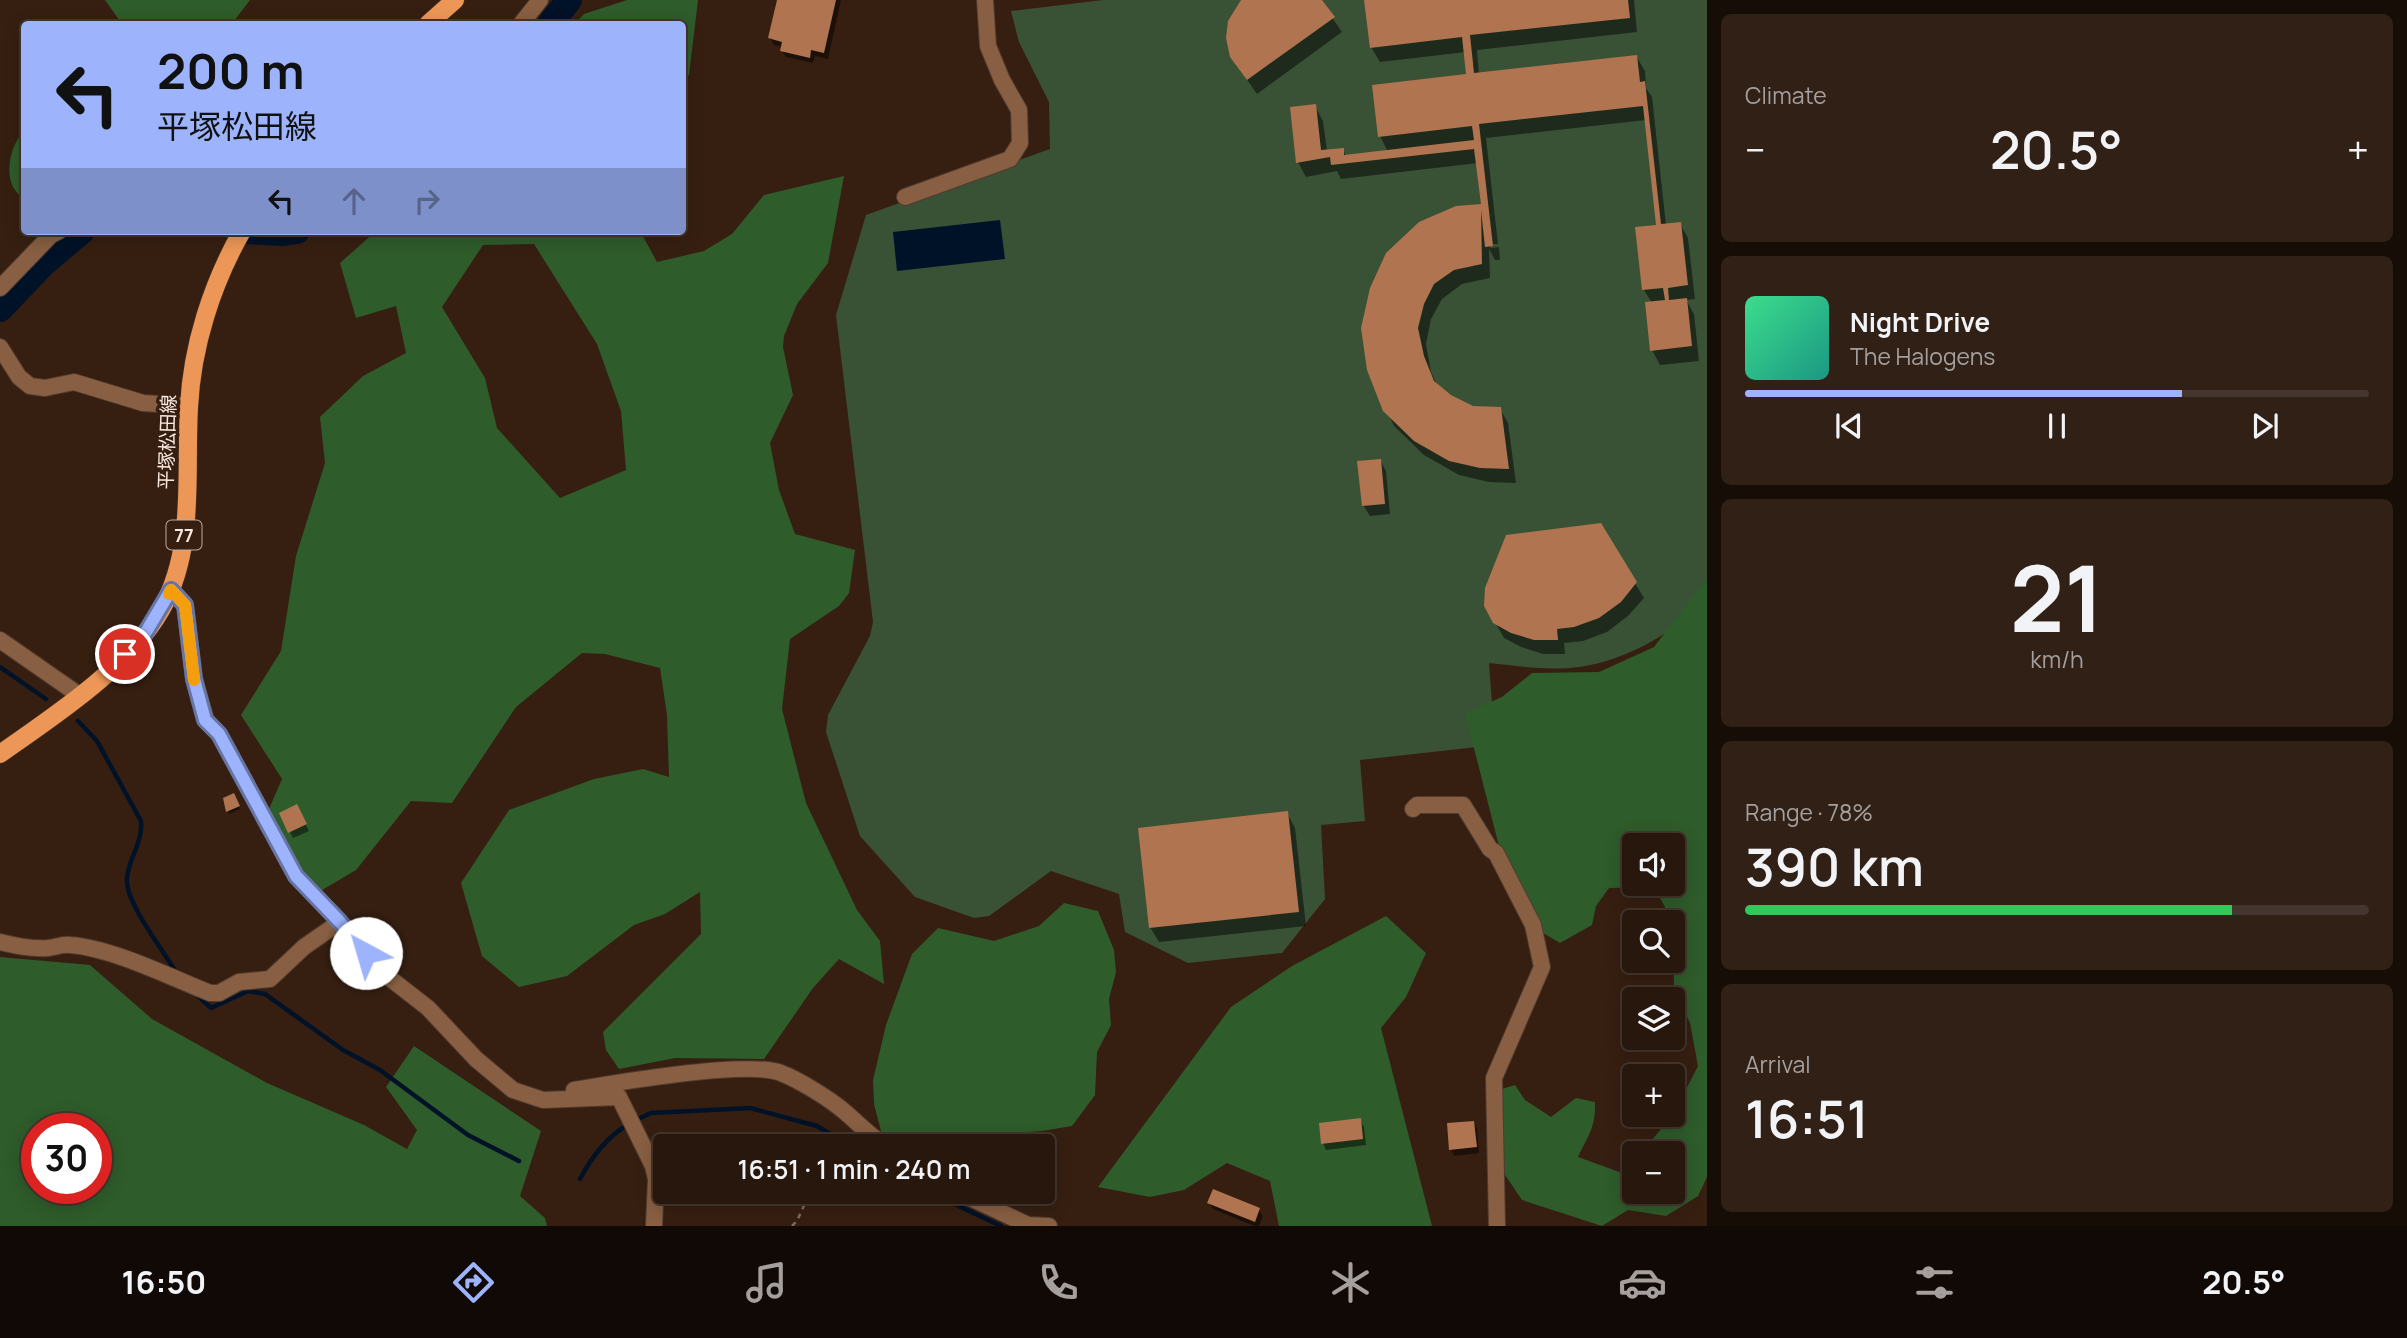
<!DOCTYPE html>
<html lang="en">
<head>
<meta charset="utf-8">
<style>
  :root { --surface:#28170d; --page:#302016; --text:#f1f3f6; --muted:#a59f9d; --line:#44362e; --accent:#9db4fd }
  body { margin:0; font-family:Manrope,"Noto Sans JP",sans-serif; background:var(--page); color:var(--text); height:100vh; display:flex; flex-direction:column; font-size:26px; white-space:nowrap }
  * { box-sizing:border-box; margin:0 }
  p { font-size:23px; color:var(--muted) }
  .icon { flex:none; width:38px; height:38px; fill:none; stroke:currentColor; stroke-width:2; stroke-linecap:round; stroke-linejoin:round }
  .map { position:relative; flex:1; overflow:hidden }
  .side { display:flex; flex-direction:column; gap:14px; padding:14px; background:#160d07; width:700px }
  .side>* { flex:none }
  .top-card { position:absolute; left:21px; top:21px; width:665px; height:214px; border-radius:7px; box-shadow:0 4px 18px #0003,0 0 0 2px var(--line); background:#9db4fd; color:#111; overflow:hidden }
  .fabs { position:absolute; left:1622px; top:833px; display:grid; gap:14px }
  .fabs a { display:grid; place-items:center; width:63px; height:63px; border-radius:7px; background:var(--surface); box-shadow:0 4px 18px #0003,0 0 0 2px var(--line); font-size:35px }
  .speed { position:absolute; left:21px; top:1113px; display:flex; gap:14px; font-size:35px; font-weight:700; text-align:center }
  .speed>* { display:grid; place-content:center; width:91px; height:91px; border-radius:50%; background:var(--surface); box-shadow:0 4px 18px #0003,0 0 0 2px var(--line); line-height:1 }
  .speed .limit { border:10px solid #d22; background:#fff; color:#111 }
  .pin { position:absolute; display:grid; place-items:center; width:60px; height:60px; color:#fff; margin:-30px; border:4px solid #fff; border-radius:50%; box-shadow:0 2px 7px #0007 }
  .me { position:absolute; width:77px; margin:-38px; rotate:321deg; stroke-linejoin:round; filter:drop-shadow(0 0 5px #0008) }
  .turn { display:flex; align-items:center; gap:24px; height:147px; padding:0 21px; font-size:32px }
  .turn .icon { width:91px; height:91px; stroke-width:2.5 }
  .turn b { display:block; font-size:49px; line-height:60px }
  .lanes { display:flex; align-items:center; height:66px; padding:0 21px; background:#0003; justify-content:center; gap:35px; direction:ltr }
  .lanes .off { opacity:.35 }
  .big { font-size:52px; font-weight:600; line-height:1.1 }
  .side .widget { flex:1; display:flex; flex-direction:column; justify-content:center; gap:10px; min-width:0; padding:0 24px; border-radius:10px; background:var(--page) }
  .side .dial { align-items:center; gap:0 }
  .dial b { font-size:91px; line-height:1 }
  .song { display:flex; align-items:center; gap:21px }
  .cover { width:84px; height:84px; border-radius:10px; background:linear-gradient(135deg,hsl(150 70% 55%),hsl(170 70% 35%)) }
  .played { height:7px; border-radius:4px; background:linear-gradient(90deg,var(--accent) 70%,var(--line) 70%) }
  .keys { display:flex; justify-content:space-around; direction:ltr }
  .heat { display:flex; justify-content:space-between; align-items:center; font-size:38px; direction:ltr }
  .charge { height:10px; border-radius:5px; background:linear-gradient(90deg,#34c759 78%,var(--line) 0) }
  .trip { position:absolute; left:653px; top:1134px; width:402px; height:70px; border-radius:7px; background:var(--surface); box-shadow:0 4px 18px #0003,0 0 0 2px var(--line); font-weight:600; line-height:70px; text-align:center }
  .tab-bar { display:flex; height:112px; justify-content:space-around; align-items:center; background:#100905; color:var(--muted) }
  .tab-bar .icon { width:49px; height:49px }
  .tab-bar .active { color:var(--accent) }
  .tab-bar b { font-size:32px; color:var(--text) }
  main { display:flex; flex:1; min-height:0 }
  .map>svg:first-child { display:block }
</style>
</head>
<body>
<main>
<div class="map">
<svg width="1707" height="1226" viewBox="0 0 1707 1226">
  <rect width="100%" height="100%" fill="#361f11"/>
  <path fill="#395236" d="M1103,0H1707V597C1675,634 1620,664 1570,668C1543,670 1517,666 1489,663L1495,745L1360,760L1365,821L1321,825L1325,899L1282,953L1188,963L1125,932L1119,894L1051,871L989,916L974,918L915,897L860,836L826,732L828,715L870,636L873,622L836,315L866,215L1050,149L1049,102L1019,42L1011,11Z"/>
  <path fill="#2f5c2b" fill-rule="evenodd" d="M105,0H250L234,21V24H122Z
    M627,0H698L689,75L683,83L682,24H575L584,14Z
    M24,132V201C21,197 16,192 13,187C5,171 11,143 24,132Z
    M844,176L828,263L797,304L784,336L783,347L793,395L770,443L779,490L795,534L855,550L849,593L839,606L790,639L782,709L806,803L857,910L880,941L884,984L839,959L813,988L764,1059L675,1058L619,1069L606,1050L603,1032L701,934L700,892L665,914L634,925L567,976L519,987L482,956L461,883L509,810L594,779L643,769L669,777L667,715L660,668L605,654L582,653L516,707L452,803L411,801L356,870L312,896L269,809L282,779L241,715L281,651L296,556L325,463L320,417L363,376L406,353L396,306L356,318L340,263L376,231H640L657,262L704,251L732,234L764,195ZM534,244L597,344L621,411L626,470L560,498L497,428L485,378L442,307L483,245Z
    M1707,578V1177L1698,1196L1666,1216L1628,1210L1602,1226L1522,1200L1497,1163L1499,1090L1515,1085L1525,1100L1551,1117L1576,1098L1595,1102C1596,1127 1588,1136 1578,1157L1622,1173L1634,1160V1192H1673V1153H1641L1673,1115L1698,1066L1690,1023L1674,989L1673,922L1654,887L1609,888L1596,906L1592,925L1560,943L1538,930L1502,858L1465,713L1502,697L1532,673L1599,672L1654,647ZM1634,845H1673V884H1634Z
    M1064,903L1098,911L1114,950L1116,972L1109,999L1111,1025L1097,1052L1095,1095L1072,1126L1042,1131L1011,1133L990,1146H887L884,1143L874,1104L873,1080L886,1025L912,954L938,928L994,941L1039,926Z
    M1386,916L1426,953L1406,997L1381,1028L1432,1226H1279L1270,1181L1227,1163L1184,1190L1150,1197L1098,1187L1231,1007L1292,966Z
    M0,957L90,965L152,1019L267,1083L364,1125L407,1149L417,1130L386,1087L414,1046L541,1131L520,1196L545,1218L547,1226H0ZM37,1129H96V1188H37Z"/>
  <path fill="#001228" d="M1000,220L1005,259L897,271L893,232Z"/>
  <path fill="#0007" d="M778,0H841L828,59L815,56L813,63L786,57L782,51L783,47L774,45L770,38Z
    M1244,0H1320L1342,32L1257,94L1231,57Z
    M1366,0H1634L1637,32L1477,50L1479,74L1636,56L1645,71L1646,88L1652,97L1666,225L1680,224L1688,238L1695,299L1686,300L1694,314L1699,361L1660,365L1652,350V303L1644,290L1658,226L1646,120L1486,138L1498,244H1490V248L1499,247L1500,260H1495L1489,249L1490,278L1462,284L1442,299L1431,319L1426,344L1431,372L1437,385L1450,397L1473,407L1500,409L1508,423L1516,483L1489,482L1459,475L1424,455L1394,426L1368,370L1482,206L1478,163L1341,179L1337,171L1306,177L1298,162L1315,106L1323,121L1327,151L1343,150L1346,156L1388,152L1380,136L1468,76L1466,52L1380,62L1371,47Z
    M1380,460L1386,471L1390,514L1370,516L1363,505Z
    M1600,525L1644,598L1628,616L1607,632L1583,641L1564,643L1565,654H1543L1521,647L1504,638L1495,622Z
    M234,795L240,809L229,814L225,799Z
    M300,813L309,831L293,838L290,832Z
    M1287,813L1295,828L1306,926L1159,942L1150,927Z
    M1360,1120L1364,1127L1366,1145L1326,1150L1323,1143Z
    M1473,1122L1477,1129L1479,1153L1454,1156L1451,1149Z
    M1209,1203L1259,1210L1263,1216L1259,1226H1254L1213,1209Z"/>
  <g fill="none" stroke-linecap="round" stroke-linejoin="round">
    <path stroke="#001228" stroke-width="4.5" d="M0,667L46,699
      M78,721L97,741L141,821C143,844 128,858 127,879C125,902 163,950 176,972
      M196,994L211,1008L248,991L265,994L343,1050L380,1070L468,1135L519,1161
      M636,1120L651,1113L750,1108L817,1126L843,1142
      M580,1179C591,1158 606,1138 627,1125
      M929,1192L1001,1226"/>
    <path stroke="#001228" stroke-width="26" d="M550,24L569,0
      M246,231L283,233L297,231
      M0,309L43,264L82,231"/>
  </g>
  <path fill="#b17450" d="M777,0H836L824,53L811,50L810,58L780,51L782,42L768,38Z
    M1241,0H1322L1335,17L1247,80L1230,57L1226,38L1228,21Z
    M1364,0H1628L1630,18L1470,35L1474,73L1637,55L1640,82L1645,81L1661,224L1681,222L1688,285L1668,288L1669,300L1687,298L1692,346L1650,351L1645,302L1665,300L1663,288L1642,290L1635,227L1656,225L1643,106L1479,124L1493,246L1485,247L1481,210L1482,264L1454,270L1434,284L1424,304L1418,328L1424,356L1434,381L1451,395L1473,406L1501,407L1509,469L1480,468L1449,461L1414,441L1383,411L1367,370L1361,328L1370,288L1386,253L1419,222L1456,206L1481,204L1474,149L1331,165L1330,157L1296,163L1290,107L1316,104L1321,150L1344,148V155L1474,140L1472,126L1378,137L1372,85L1466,74L1462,37L1370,48Z
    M1381,459L1385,504L1362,506L1357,461Z
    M1601,523L1637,582L1621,602L1599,618L1574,627L1557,629L1558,640H1534L1511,633L1493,623L1484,606L1485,588L1506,535Z
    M234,793L240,806L226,812L223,798Z
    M297,804L307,824L288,833L279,813Z
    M1288,811L1299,912L1149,928L1138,828Z
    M1361,1118L1363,1139L1321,1144L1319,1123Z
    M1474,1121L1477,1147L1449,1150L1447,1123Z
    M1213,1189L1260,1208L1255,1222L1207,1203Z"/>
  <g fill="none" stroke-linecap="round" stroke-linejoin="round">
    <g stroke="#513b2e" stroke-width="18">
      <path id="minor" d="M521,24L540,0
        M905,197L1010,159L1020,143L1019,110L1002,80L988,46L985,0
        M0,288L51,235L59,231
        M0,347L19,377L30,386L45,388L74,382L143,403L189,406
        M171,590L185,605L194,679L206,720L219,734L296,876L340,922L378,969L428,1008L476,1059L513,1090L543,1100L619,1097L653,1166L656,1179L654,1226
        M0,640L79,695
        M1413,809L1417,805H1463L1490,849L1496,853L1533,925L1542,967L1494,1078L1497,1226
        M0,942C17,946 31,949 48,948C56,947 63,944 70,945C112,948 170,977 210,993H219L239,982L270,979L304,947L340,922
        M574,1090C614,1083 747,1060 781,1073C799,1080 830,1099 845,1112C859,1124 870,1136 886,1146
        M958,1192L1028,1225L1049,1226"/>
    </g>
    <g stroke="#513b2e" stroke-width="19">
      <path id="major" d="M428,24L455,0
        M0,754C55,715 126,670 161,610C196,549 185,474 189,407C192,346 212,284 242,231"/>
    </g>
    <path stroke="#7f6b5f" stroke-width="2.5" stroke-dasharray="5 5" stroke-linecap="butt" d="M792,1226L797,1221L810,1192"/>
    <use href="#minor" stroke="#885f42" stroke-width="16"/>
    <use href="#major" stroke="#ec9757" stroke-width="18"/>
  </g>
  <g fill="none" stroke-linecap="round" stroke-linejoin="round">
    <g stroke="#6675a4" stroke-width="18">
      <path id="route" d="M125,654L143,637L171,590L185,605L194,679L205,720L219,734L296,876L340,922L366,953"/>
    </g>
    <use href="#route" stroke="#9db4fd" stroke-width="12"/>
    <path stroke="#f59e0b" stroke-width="12" d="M169,594L171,590L185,605L194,680"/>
  </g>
  <g text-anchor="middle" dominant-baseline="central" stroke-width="7" stroke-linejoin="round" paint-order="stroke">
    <rect fill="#361f11" stroke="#beaca2" stroke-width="2" x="166.5" y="520.5" width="35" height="29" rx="5"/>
    <g font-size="18" font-weight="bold" fill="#f9e9e0">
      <text x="184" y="535">77</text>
    </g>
    <g font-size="19" fill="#f9e9e0" stroke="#361f11">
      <text transform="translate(167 442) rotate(-88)">平塚松田線</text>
    </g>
  </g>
</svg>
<div class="fabs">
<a><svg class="icon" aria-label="sound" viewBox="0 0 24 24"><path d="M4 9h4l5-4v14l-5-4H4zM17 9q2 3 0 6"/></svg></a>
<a><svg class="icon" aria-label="search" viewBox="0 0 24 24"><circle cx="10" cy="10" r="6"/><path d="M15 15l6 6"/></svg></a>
<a><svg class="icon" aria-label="layers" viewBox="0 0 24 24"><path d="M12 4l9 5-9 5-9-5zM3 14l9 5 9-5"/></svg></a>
<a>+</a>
<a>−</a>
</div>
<div class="speed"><div class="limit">30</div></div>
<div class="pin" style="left:125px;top:654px;background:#d93025"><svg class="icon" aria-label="arrive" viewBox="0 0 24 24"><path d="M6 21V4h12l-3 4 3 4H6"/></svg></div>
<svg class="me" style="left:366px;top:953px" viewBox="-20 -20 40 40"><circle r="19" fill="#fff"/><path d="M0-13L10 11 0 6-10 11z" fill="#9db4fd"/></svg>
<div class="trip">16:51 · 1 min · 240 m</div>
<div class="top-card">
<div class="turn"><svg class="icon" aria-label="left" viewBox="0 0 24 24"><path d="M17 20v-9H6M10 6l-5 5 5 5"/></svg><div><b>200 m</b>平塚松田線</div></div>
<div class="lanes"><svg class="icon" aria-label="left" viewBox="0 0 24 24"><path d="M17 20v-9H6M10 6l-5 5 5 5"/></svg><svg class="icon off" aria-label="ahead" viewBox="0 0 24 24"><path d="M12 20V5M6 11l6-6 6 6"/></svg><svg class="icon off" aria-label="right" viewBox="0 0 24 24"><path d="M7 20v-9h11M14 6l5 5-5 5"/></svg></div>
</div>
</div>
<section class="side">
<div class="widget"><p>Climate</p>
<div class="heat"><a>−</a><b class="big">20.5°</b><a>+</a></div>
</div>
<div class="widget">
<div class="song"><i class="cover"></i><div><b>Night Drive</b><p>The Halogens</p></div></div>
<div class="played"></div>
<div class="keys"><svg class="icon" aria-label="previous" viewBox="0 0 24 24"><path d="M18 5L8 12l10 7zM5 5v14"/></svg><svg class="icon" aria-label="pause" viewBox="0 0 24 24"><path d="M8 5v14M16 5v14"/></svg><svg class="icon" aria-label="next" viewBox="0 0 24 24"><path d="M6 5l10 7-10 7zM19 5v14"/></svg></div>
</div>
<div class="widget dial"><b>21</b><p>km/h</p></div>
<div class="widget"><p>Range · 78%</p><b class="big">390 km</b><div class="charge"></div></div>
<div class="widget"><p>Arrival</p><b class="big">16:51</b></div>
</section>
</main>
<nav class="tab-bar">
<b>16:50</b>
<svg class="icon active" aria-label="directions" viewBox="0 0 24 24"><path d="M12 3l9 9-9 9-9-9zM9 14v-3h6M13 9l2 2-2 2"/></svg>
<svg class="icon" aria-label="music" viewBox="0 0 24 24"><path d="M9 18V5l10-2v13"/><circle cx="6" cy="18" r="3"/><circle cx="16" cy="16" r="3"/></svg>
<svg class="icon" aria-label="phone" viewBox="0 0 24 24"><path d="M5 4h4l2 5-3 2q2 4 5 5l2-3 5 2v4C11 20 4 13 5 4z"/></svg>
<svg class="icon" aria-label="climate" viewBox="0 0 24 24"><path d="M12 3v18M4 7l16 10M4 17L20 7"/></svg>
<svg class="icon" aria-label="car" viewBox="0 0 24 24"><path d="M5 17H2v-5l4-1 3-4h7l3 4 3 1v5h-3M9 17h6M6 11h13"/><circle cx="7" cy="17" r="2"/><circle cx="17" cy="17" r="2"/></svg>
<svg class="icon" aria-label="filters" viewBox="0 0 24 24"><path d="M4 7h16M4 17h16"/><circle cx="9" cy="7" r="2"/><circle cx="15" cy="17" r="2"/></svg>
<b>20.5°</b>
</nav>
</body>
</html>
